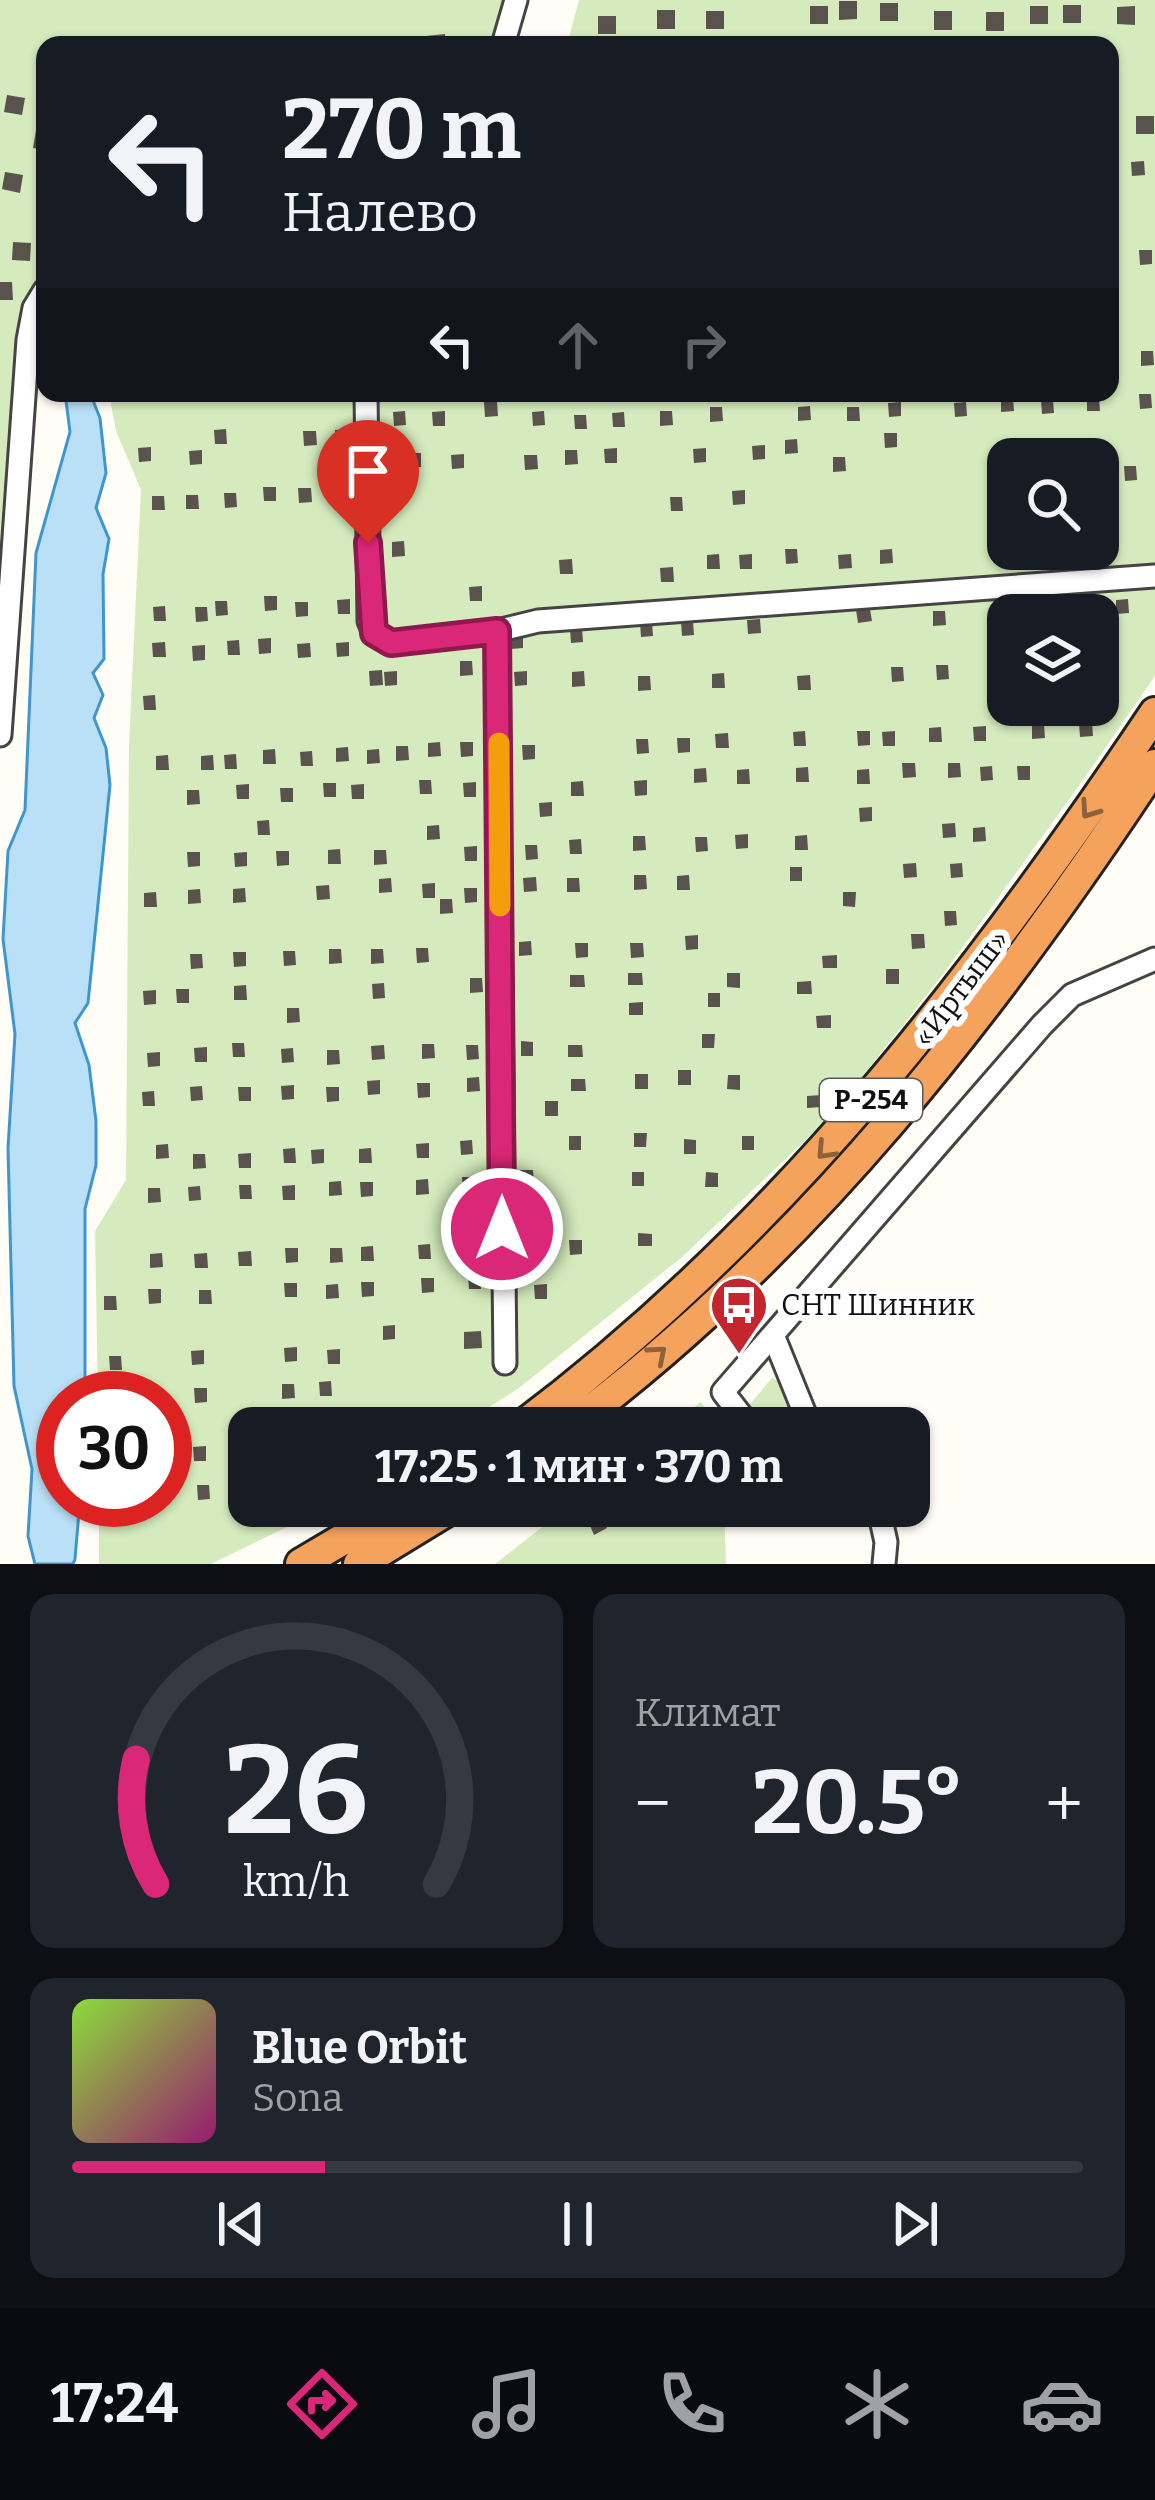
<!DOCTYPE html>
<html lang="ru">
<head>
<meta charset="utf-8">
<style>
  :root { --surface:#171b24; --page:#20242c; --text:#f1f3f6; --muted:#9ea1a6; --line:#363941; --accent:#db2777 }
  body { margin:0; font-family:Bitter,serif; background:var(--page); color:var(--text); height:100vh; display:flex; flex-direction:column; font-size:45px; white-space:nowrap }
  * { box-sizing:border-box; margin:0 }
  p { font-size:39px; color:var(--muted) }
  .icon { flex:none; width:66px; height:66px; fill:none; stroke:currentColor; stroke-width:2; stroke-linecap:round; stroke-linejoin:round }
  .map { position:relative; height:1564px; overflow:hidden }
  .panel { display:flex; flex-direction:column; gap:30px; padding:30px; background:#0d0f14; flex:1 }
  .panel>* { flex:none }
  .top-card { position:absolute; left:36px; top:36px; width:1083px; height:366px; border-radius:24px; box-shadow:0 3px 9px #0004; background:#171b24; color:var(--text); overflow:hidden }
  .buttons { position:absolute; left:987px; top:438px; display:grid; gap:24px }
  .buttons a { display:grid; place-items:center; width:132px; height:132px; border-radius:24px; background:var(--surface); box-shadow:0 3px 9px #0004; font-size:60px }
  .speed { position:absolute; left:36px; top:1371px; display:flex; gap:24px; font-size:60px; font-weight:700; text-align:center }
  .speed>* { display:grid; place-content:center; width:156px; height:156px; border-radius:50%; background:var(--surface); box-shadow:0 3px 9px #0004; line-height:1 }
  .speed .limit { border:18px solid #d22; background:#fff; color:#111 }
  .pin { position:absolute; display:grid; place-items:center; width:102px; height:102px; color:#fff; margin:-123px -51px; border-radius:50% 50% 50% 0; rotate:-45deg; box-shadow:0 0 12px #0007 }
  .pin .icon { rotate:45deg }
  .me { position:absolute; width:132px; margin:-66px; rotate:0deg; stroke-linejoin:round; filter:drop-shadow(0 0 9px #0008) }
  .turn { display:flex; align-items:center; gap:42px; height:252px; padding:0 48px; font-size:54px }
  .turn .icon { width:156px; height:156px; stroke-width:2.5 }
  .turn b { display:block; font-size:84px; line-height:102px }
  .lanes { display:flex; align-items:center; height:114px; padding:0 48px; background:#0003; justify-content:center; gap:60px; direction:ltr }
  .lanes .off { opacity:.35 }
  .big { font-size:90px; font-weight:700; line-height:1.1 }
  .panel .card { flex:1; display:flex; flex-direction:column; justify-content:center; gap:18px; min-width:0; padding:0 42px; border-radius:24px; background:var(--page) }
  .panel .dial { align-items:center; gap:0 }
  .dial svg { height:312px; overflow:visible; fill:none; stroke:var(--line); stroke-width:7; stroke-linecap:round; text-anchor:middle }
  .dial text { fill:var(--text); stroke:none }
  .song { display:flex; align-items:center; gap:36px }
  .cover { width:144px; height:144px; border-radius:18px; background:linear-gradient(135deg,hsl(90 70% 55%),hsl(320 70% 35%)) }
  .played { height:12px; border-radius:6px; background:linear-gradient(90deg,var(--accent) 25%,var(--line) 25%) }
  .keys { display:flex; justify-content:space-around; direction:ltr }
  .heat { display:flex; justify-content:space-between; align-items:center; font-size:66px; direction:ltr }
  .panel .tiles { flex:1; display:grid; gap:30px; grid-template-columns:1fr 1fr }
  .card:last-child { grid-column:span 2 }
  .trip { position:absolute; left:228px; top:1407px; width:702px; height:120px; border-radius:24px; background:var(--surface); box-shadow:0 3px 9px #0004; font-weight:700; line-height:120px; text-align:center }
  .tabs { display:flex; height:192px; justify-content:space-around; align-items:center; background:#090b0e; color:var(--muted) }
  .tabs .icon { width:84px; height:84px }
  .tabs .selected { color:var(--accent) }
  .tabs b { font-size:54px; color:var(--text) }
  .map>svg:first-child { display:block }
</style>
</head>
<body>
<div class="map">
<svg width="1155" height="1564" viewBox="0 0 1155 1564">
  <rect width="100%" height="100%" fill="#fffdf5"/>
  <path fill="#d5ebbd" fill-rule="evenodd" d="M0,0H510L493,45H45V276L33,287L22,324L0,663Z
    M579,0H1155V566L516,617L397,634L385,629L381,620L378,393H1110V45H567ZM1008,459H1098V549H1008Z
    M109,393H363L362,640L379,653L560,628L1155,584V676L1083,780L944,973L831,1116L682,1257L519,1388L456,1428H249V1506H330L211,1564H99V1500H165V1398H98L95,1231L126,1180L129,744L141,490L116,431ZM1008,615H1098V705H1008Z
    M772,1378L783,1383L797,1416L796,1428H758L745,1410Z
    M701,1402L718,1428H667Z
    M569,1506H724L726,1564H495Z"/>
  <path fill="#b9e0f7" stroke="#3f96cf" stroke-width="3" d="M65,393H90L100,418L106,473L96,508L109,539L103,574L104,659L93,673L103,695L94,718L106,748L110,785L88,1003L75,1023L89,1065L96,1121V1165L85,1209V1398H63V1500H80L75,1559L73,1564H35L28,1536L32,1469L14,1386L8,1148L15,1034L3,939L8,851L25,810L36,553L70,432Z"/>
  <path fill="#5a524d" d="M839,1H857V19L839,20Z
    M880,3H898V21H880Z
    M1063,5H1081V23H1063Z
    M810,6H828V24H810Z
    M1030,6H1048V24H1030Z
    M1135,6V25L1117,24V7Z
    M657,10H675V29H657Z
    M706,11H724V29H706Z
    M934,11H952V30H934Z
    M986,12H1004V31H986Z
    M598,16H616V34H598Z
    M445,34L446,45H427L426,36Z
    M7,95L25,98L22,115L4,112Z
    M1136,116H1154V134H1136Z
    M36,130L45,131V150L33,148Z
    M1144,161L1145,175L1132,176L1131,162Z
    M5,172L23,175L20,193L2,189Z
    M13,242L31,243L30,261L12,260Z
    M1139,250H1152V264L1140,265Z
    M0,282H12L13,300H0Z
    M1141,351H1153L1154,365L1141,366Z
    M1139,394H1151L1152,408L1140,409Z
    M1001,397H1013L1014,411L1001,412Z
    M1087,397H1099L1100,411H1087Z
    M1053,399L1054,413L1042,414L1041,400Z
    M484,402H497L498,416L485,417Z
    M901,402V416L889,417L888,403Z
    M966,402L967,416L955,417L954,403Z
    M810,406L811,420L798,421V407Z
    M710,407H722L723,421L710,422Z
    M847,407H859L860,421H847Z
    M405,411L406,425L394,426L393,412Z
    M445,411V426H433L432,412Z
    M544,411L545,425L533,426L532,412Z
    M660,411H672L673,425L660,426Z
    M624,412L625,427H613L612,413Z
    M574,415H586L587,429H575Z
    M226,429L227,444H215L214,430Z
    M348,429V443L336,444L335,430Z
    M303,431H316L317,445L304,446Z
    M884,433H897V447L885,448Z
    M797,439L798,453L785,454V440Z
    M765,445V459L753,460L752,446Z
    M151,447V461L139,462L138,448Z
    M617,448V463H605L604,449Z
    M706,448V462L694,463L693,449Z
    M202,450V464L190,465L189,451Z
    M565,450H577L578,464L565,465Z
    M408,453H421V467L409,468Z
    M464,454V468L452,469L451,455Z
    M524,455H537L538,469L525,470Z
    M833,457H845L846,471L833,472Z
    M1124,466H1136L1137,480L1125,481Z
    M348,484L349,499H337L336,485Z
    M263,487H276V501H264Z
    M298,488H311L312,502L299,503Z
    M745,490V504L733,505L732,491Z
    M224,493H236L237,507L225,508Z
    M186,495H198L199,509H186Z
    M152,496H164L165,510H152Z
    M670,497H682L683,511H671Z
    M404,541L405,556L392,557V542Z
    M785,549H797L798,563L786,564Z
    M892,549L893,563L880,564V550Z
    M719,554L720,569H707V555Z
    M752,554V569H740L739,555Z
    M851,554L852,568L839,569L838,555Z
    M572,559L573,574H560L559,560Z
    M673,567L674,582H661L660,568Z
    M482,586V601H470L469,587Z
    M264,596H277V610L265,611Z
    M350,599V614H338L337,600Z
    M1128,599L1129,613L1116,614V600Z
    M215,601H227L228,615L216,616Z
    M295,602H308V616L296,617Z
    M1070,602H1084V615H1070Z
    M165,606L166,621H154L153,607Z
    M195,607H207L208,621L196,622Z
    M870,609L872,621L858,623L856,610Z
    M933,611H945L946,625L933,626Z
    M760,619L761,633L748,634L747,620Z
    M693,621L694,635L682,636L681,622Z
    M640,622H652L653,636L641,637Z
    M582,628L583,642L571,643L570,629Z
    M510,634H523V648L511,649Z
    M271,638V653L259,654L258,639Z
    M239,640L240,655H228L227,641Z
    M165,642L166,657H153L152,643Z
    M349,642V656L337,657L336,643Z
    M310,643L311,657L298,658L297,644Z
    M205,645V660L193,661L192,646Z
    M460,661H472L473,675L460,676Z
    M936,665H948L949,679L937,680Z
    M891,667H903L904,681L892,682Z
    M382,670L383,685L370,686L369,671Z
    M397,671V685L385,686L384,672Z
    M527,671V685L515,686L514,672Z
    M584,671L585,686L572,687V672Z
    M724,673L725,688H712V674Z
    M810,675L811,690H798L797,676Z
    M638,676H650L651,690L638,691Z
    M155,695L156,710H144L143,696Z
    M1092,722L1093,736L1080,737L1079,723Z
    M1044,724L1045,738L1032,739V725Z
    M986,726V741H974L973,727Z
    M941,727L942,742H929V728Z
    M805,731L806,746H794L793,732Z
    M857,731H870V745L858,746Z
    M895,731V746H883L882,732Z
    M728,733L729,748H716L715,734Z
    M677,738H690V752L678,753Z
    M636,739H648L649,753L637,754Z
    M440,742L441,756L428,757V743Z
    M460,742H473V756L461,757Z
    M522,745H535V759L523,760Z
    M396,746H408L409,760L396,761Z
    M348,747L349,761L336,762V748Z
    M275,749L276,764H263V750Z
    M379,749L380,763L367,764V750Z
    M312,751L313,766H301L300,752Z
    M236,754L237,769H225L224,755Z
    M168,755L169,770H156V756Z
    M213,755L214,770H201V756Z
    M902,763H915L916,777L903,778Z
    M948,763H960L961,777L948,778Z
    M992,766L993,780L981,781L980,767Z
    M1017,766H1030V780H1018Z
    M808,767L809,782H796V768Z
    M706,768L707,782L694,783V769Z
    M749,769L750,784H737V770Z
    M869,769L870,784H857V770Z
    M419,780H431L432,794H420Z
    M647,780V795L635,796L634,781Z
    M583,781L584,796H571V782Z
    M476,782V797H464L463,783Z
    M323,783H336V797H324Z
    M249,784V799H237L236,785Z
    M364,784V799H352L351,785Z
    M280,788H293V802H281Z
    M187,790H199L200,804L187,805Z
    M552,802V816L540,817L539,803Z
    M872,807V821L860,822L859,808Z
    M269,820L270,835H258L257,821Z
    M955,823L956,837L943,838L942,824Z
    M439,825L440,839L427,840V826Z
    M985,827L986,841L973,842V828Z
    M748,834V848L736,849L735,835Z
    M807,835L808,850H795V836Z
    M633,836H645L646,850L633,851Z
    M695,837H707L708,851L696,852Z
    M581,839L582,854H570L569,840Z
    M525,845H537L538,859L526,860Z
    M477,846V861H465L464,847Z
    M340,849L341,864H328V850Z
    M374,850H386L387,864L374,865Z
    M276,851H289V865L277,866Z
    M187,852H200V866L188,867Z
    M247,852V866L235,867L234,853Z
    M916,863L917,877L904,878L903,864Z
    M962,863L963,877L951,878L950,864Z
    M790,867H802V881H790Z
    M634,875H646L647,889L634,890Z
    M689,875L690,890H677V876Z
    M536,877L537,891L524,892L523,878Z
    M391,878L392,892L379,893V879Z
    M567,878H579L580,892H567Z
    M435,883V898H423L422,884Z
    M329,885L330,899L317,900L316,886Z
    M245,888L246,902L233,903V889Z
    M464,888H477V902L465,903Z
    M200,889L201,903L188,904V890Z
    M156,892L157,907H144V893Z
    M843,892H856L855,907L843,906Z
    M440,899H452L453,913L440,914Z
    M944,911H956L957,925L945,926Z
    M911,934H924L925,948L912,949Z
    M698,935V949L686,950L685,936Z
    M531,941L532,955L519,956V942Z
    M575,943H588V957L576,958Z
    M630,943H643L644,957L631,958Z
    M416,948H428L429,962L417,963Z
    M329,949H341L342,963L329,964Z
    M371,949H383L384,963L371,964Z
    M283,951H295L296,965L284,966Z
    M233,952H246V966L234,967Z
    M190,954H202L203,968L191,969Z
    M837,955V968H823L822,956Z
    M886,969H899V984H886Z
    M628,973H642L643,985H628Z
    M727,973H740V988L727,987Z
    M570,975H584L585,987H570Z
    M470,978H482L483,992L470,993Z
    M811,981L812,994H797V982Z
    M384,983L385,998L373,999L372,984Z
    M246,985L247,1000H234V986Z
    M176,989H189V1003H177Z
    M156,990V1004L144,1005L143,991Z
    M708,993H720V1007H708Z
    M643,1002V1015H629V1003Z
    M287,1008H299L300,1022L287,1023Z
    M831,1015V1028H817L816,1016Z
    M702,1034H715L714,1048H702Z
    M521,1041L533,1042V1056H521Z
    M232,1043H244L245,1057H233Z
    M422,1044H434L435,1058L422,1059Z
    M384,1045L385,1059L372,1060L371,1046Z
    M466,1045H478L479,1059L467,1060Z
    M568,1045H582L583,1057H568Z
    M207,1047V1062H195L194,1048Z
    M293,1048L294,1062L282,1063L281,1049Z
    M327,1050H339L340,1064L327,1065Z
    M160,1052V1066L148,1067L147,1053Z
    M678,1070H691V1085H678Z
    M635,1074H648V1089H635Z
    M728,1075H740V1090L727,1089Z
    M479,1077L480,1091L467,1092V1078Z
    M571,1079H585L586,1091H571Z
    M380,1080V1094L368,1095L367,1081Z
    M417,1083H430V1097L418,1098Z
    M294,1085V1099L282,1100L281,1086Z
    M202,1086L203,1100L191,1101L190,1087Z
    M238,1087H251V1101H239Z
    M326,1087H339V1101L327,1102Z
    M154,1091L155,1106H143L142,1092Z
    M821,1095V1107L807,1108V1096Z
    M545,1101H558V1116H545Z
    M634,1133H647L646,1147H634Z
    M569,1136H581V1150H569Z
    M742,1136H754V1150H742Z
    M684,1139L696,1140V1154H684Z
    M472,1140L473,1154L461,1155L460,1141Z
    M429,1143V1158H417L416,1144Z
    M168,1144L169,1158L156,1159V1145Z
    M295,1148L296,1163H284L283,1149Z
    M371,1148L372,1163H359V1149Z
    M324,1149V1163L312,1164L311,1150Z
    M251,1153V1168H239L238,1154Z
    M193,1154H205L206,1168L193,1169Z
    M520,1170H533L534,1184H521Z
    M632,1172H644V1186H632Z
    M706,1172L718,1173V1187H705Z
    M462,1177H474L475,1191H463Z
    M428,1179L429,1194L416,1195V1180Z
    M341,1181L342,1195L329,1196V1182Z
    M360,1182H373V1196L361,1197Z
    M239,1185H251L252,1199H240Z
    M295,1185V1200H283L282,1186Z
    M200,1186L201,1200L189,1201L188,1187Z
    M148,1188H160L161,1202L148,1203Z
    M462,1223H474L475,1237H462Z
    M638,1233L652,1234V1246H638Z
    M553,1239L554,1254H542L541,1240Z
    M569,1240H582V1254L570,1255Z
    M430,1244L431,1259H419L418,1245Z
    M373,1246L374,1261H361V1247Z
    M285,1248H298V1262L286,1263Z
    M330,1248H342L343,1262L330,1263Z
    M251,1251L252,1266H239L238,1252Z
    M162,1253L163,1267L150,1268V1254Z
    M207,1253L208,1268H195L194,1254Z
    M480,1274L481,1289H469L468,1275Z
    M421,1278H434V1292L422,1293Z
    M361,1282H374V1296L362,1297Z
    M284,1283H297V1297H285Z
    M338,1284L339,1298L326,1299V1285Z
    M547,1284V1299H535L534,1285Z
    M148,1289H161V1303L149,1304Z
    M199,1290H211L212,1304H199Z
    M104,1296H116L117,1310H104Z
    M395,1325V1339L383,1340V1326Z
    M481,1331L482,1348L464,1349V1332Z
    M297,1347V1361L285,1362L284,1348Z
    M340,1349V1364H328L327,1350Z
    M204,1350V1364L192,1365L191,1351Z
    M109,1356H121L122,1370H110Z
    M331,1381L332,1396H320L319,1382Z
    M282,1384H294L295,1398L282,1399Z
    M194,1388H207V1402L195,1403Z
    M206,1446V1461H194L193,1447Z
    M197,1485H209L210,1499L198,1500Z
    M249,1485V1500H240L239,1486Z
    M602,1517L607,1528L594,1535L589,1523Z"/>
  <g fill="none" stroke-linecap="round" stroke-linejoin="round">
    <g stroke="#444" stroke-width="27">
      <path id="minor" d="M503,45L516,0
        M366,393L369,621L374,633L391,643L497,631L505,1363
        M497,631L538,621L1155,576
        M0,735L28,340L34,308L45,290
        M773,1335L807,1419L803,1428
        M751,1428L723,1392L1042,1025L1072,995L1155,959
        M878,1506L886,1542L884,1564"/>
    </g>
    <g stroke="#222" stroke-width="36">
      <path id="highway" d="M520,1428C781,1232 975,982 1155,713
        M568,1428C806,1251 993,1011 1155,765
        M301,1564L399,1506
        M359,1564L454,1506"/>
    </g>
    <use href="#minor" stroke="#fff" stroke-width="21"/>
    <use href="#highway" stroke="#f5a25d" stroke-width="30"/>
  </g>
  <defs><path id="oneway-chevron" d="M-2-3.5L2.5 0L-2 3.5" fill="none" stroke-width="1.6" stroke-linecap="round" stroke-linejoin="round" transform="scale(3)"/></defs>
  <g stroke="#8e613b">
    <use href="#oneway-chevron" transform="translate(1089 810) rotate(125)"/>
    <use href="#oneway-chevron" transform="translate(825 1151) rotate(133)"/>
    <use href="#oneway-chevron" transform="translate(658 1354) rotate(-41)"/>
  </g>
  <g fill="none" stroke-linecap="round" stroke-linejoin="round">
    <g stroke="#8e194d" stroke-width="30">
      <path id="route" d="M368,543L374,633L391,643L497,631L502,1229"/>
    </g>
    <use href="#route" stroke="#db2777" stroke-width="21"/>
    <path stroke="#f59e0b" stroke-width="21" d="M499,743L500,906"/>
  </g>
  <defs>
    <g id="bus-pin" transform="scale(3)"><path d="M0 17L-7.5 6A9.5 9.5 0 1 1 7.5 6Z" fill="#c4262e" stroke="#fff"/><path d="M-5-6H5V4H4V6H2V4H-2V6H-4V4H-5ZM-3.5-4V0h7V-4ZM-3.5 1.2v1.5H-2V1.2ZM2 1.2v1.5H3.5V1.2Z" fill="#fff"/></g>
  </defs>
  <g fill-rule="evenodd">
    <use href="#bus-pin" x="739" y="1305"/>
  </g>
  <g text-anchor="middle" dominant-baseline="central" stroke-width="12" stroke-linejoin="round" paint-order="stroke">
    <rect fill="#fff" stroke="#585858" stroke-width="3" x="820" y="1079" width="102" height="42" rx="9"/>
    <g font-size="27" font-weight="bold" fill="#111">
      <text x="871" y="1100">Р-254</text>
    </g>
    <g font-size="30" fill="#111" stroke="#fff">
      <text transform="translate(961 988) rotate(-53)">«Иртыш»</text>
    </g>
    <g font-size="30" fill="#111" stroke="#fff" text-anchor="start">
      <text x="781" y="1305">СНТ Шинник</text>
    </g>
  </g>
</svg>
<div class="buttons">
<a><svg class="icon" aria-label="search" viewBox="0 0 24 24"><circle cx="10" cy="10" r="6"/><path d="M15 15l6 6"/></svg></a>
<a><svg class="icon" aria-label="layers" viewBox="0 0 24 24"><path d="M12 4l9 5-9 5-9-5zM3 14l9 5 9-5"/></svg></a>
</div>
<div class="speed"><div class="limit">30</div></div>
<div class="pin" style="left:368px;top:543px;background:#d93025"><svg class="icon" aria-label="arrive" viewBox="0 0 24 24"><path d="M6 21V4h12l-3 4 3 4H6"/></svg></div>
<svg class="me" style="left:502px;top:1229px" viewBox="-20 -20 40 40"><circle r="17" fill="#db2777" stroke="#fff" stroke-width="3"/><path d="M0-11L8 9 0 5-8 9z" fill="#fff"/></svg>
<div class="trip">17:25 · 1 мин · 370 m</div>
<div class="top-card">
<div class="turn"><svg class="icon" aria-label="left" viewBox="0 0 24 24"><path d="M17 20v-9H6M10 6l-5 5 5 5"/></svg><div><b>270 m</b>Налево</div></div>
<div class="lanes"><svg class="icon" aria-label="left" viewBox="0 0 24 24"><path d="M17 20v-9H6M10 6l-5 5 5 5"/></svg><svg class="icon off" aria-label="ahead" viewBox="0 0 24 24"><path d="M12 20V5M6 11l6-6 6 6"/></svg><svg class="icon off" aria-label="right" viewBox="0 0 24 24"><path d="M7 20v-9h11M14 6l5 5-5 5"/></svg></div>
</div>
</div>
<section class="panel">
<div class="tiles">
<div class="card dial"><svg viewBox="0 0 100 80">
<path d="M14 69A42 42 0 1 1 86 69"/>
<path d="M14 69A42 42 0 0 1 9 37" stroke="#db2777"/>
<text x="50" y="56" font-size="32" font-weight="700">26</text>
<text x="50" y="72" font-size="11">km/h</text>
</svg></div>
<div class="card"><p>Климат</p>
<div class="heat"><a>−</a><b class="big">20.5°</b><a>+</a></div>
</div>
<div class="card">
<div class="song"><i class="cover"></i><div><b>Blue Orbit</b><p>Sona</p></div></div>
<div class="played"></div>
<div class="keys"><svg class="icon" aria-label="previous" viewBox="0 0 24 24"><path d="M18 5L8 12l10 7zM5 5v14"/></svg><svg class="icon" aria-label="pause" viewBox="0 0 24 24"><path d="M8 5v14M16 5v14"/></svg><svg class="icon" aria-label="next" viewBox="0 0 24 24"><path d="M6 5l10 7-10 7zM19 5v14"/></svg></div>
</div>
</div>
</section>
<nav class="tabs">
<b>17:24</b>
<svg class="icon selected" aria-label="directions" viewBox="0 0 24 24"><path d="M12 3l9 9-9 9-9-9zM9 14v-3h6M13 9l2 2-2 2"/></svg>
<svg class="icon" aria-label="music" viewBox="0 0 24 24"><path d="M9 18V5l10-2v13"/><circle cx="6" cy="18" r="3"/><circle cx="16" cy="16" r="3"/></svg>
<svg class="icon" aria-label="phone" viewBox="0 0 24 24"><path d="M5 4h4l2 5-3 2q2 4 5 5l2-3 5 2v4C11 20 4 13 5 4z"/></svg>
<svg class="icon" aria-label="climate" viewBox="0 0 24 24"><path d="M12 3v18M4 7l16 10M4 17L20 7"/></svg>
<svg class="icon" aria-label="car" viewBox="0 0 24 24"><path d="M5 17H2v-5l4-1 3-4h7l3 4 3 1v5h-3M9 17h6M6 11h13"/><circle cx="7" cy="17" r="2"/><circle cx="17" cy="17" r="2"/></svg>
</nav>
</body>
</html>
